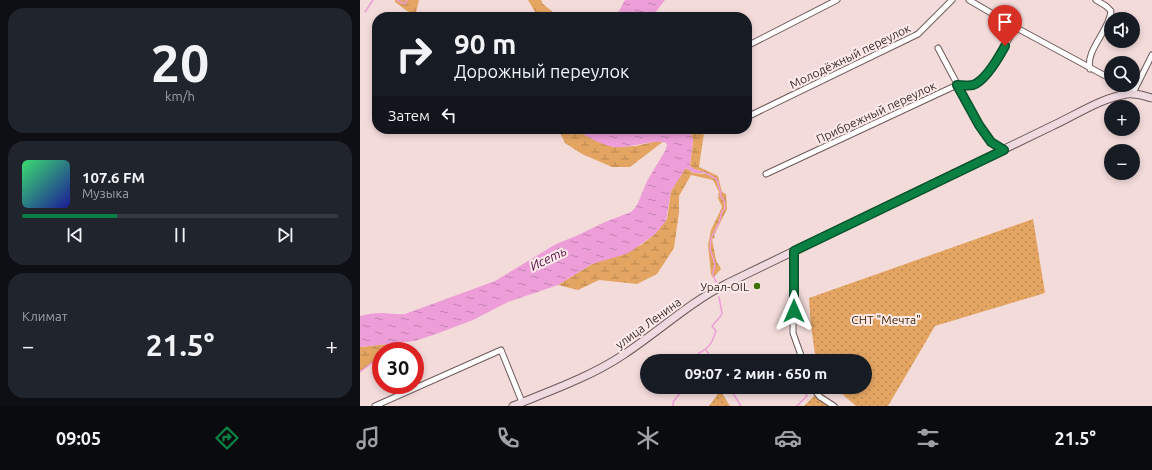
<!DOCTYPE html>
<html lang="ru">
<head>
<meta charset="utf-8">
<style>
  :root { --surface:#171b24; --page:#20242c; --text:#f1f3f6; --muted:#9ea1a6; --line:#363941; --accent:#0b8043 }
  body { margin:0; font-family:Ubuntu,sans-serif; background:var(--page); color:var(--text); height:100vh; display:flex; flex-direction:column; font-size:15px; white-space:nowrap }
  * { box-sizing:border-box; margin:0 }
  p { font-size:13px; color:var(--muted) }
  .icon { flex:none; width:22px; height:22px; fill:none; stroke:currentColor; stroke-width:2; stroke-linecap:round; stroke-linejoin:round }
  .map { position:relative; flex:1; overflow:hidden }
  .details { display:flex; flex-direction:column; gap:8px; padding:8px; background:#0d0f14; width:360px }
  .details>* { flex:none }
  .hud { position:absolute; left:12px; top:12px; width:380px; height:122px; border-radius:16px; box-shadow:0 2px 6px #0003; background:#171b24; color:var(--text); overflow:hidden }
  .controls { position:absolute; left:744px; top:12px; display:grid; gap:8px }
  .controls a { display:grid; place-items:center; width:36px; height:36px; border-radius:50%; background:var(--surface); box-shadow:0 2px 6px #0003; font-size:20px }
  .speed { position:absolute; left:12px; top:342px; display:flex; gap:8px; font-size:20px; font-weight:700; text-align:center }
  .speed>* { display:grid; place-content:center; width:52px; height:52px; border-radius:50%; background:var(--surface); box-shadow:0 2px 6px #0003; line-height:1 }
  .speed .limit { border:6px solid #d22; background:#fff; color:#111 }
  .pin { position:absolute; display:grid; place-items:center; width:34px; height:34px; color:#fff; margin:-41px -17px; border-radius:50% 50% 50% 0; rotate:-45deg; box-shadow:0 0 4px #0007 }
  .pin .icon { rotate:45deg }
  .me { position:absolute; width:44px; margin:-22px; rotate:0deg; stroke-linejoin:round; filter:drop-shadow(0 0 3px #0008) }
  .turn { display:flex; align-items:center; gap:14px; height:84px; padding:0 16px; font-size:18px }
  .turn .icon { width:52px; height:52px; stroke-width:2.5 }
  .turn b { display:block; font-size:28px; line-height:34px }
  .then { display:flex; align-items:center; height:38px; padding:0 16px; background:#0003; gap:8px; font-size:15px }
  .big { font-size:30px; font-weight:600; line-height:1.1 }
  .details .widget { flex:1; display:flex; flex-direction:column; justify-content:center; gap:6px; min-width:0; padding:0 14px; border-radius:16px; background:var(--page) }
  .details .dial { align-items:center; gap:0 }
  .dial b { font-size:52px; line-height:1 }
  .song { display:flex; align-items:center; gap:12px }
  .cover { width:48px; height:48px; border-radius:6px; background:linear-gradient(135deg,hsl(140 70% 55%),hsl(240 70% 35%)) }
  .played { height:4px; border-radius:2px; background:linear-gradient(90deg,var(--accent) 30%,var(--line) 30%) }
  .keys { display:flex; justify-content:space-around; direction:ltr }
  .heat { display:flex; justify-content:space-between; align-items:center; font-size:22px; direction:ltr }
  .trip { position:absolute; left:280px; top:354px; width:232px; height:40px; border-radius:20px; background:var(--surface); box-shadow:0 2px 6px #0003; font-weight:600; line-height:40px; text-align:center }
  .menu { display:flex; height:64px; justify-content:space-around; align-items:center; background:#090b0e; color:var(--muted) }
  .menu .icon { width:28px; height:28px }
  .menu .selected { color:var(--accent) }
  .menu b { font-size:18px; color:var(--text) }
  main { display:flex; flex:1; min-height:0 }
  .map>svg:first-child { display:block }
</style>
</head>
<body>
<main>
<section class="details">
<div class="widget dial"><b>20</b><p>km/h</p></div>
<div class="widget">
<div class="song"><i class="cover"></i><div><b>107.6 FM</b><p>Музыка</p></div></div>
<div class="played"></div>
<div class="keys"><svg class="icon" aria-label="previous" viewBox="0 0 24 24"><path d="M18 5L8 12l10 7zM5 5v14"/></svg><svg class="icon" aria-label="pause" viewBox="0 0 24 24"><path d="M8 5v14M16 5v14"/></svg><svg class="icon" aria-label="next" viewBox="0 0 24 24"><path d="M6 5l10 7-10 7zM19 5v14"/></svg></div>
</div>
<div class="widget"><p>Климат</p>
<div class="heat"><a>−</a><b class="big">21.5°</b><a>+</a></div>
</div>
</section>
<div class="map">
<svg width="792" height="406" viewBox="0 0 792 406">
  <defs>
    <pattern id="grass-dots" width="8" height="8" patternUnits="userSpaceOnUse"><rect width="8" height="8" fill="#e4a562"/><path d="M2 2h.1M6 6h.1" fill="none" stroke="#ba8751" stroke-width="1.8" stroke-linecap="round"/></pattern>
    <pattern id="wetland-marsh" width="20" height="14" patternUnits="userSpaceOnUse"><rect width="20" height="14" fill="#e4a562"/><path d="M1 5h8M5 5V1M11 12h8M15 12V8" fill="none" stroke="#ba8751"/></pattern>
    <pattern id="water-ripples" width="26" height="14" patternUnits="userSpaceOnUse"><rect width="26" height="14" fill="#ed9ed9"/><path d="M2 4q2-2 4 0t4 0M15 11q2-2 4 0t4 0" fill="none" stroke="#c181b0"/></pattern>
  </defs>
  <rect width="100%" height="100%" fill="#f3dbda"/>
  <path fill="url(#grass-dots)" d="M673,219L685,293L575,326L528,406H496L474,387H505V361H456L451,326L449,298Z
    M357,390H360L370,406H349L357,395Z
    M459,391L477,406H444Z"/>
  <path fill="url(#wetland-marsh)" d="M35,0H59L55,17L35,2Z
    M168,0H181L183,4L199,17H178Z
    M198,129H214L253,147L276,146L297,141H304L270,167H252L222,154L205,143Z
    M329,129H342L344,133L339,167L358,176L362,192L366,194L367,209L354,235L355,238L352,239L356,260L361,269L353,278L351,274L348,245L351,230L362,207L358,198L359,192L353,180L331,175L319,196V212L314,248L297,274L277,284L239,280L218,290L198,285L232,264L281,245L295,234L307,219L311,191L324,170L327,168L333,173L345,174V172L334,169L330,166L333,140Z
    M28,344L23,351H21C20,360 7,366 0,372V347Z"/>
  <path fill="url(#water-ripples)" d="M265,0H305L292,17H253L259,11Z
    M214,129H329L333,140L330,166L334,169L347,173H334L326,168L311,191L306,221L295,234L273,250L266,254L232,264L198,285L148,302L113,320L76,334L55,341L0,347V316C7,314 15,313 22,313C30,313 37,315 45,314L135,281L196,244L216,236L245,222L271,212L275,208L278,203L287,181L305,151L307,145L306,143C298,138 267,149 254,147C241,145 226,136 214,129Z"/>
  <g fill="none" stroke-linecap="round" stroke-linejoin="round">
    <path stroke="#ed9ed9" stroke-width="1.5" d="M37,0L45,4L47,0
      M5,12L13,0
      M346,173L356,179L358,182V184L361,193L360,196L364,200L365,209L362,211L359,223L351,238L350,249L355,264L353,274L356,282
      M346,350L353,361
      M23,351L28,343
      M331,361C335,358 337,354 341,352C351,346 352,342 356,331L352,326L360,317L362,313L359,297
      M0,372L17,359L21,354
      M369,387L381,406
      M313,406V402L324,388L326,387
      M437,406L447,396L443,387"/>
    <g stroke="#6e5a59" stroke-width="7">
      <path id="street" d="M609,0L655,27L751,79
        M387,46L477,0
        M578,48L619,125L631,142L644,150
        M730,69C725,50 750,30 751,11L746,6L736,0
        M763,85L774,91
        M774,91L792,55
        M387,117L558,34L592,0
        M406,174L597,85C602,85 608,86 613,84C628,80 648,41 655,27
        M434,251L433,333L443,361
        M452,387L460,397L474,406
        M15,406L141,350L162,402"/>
    </g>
    <g stroke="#6e5a59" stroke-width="9">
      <path id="secondary" d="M153,406C190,391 230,377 263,355C298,332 329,303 366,284L692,126C716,115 741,98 767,94C776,93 784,96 792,98"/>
    </g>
    <use href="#street" stroke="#fff" stroke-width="5"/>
    <use href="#secondary" stroke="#efdae1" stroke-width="7"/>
  </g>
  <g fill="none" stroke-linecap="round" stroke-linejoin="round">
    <g stroke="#07532c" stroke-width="10">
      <path id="route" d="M434,311V251L644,150L631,142L619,125L597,85C602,85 608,86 613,85C625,81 639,57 645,46"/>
    </g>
    <use href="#route" stroke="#0b8043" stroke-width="7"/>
  </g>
  <circle fill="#3b7200" stroke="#fde9e8" stroke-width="1.5" cx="397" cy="286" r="4"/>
  <g text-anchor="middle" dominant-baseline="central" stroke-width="4" stroke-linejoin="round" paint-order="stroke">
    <g font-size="12" fill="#372e2d" stroke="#fde9e8">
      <text transform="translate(490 56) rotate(-26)">Молодёжный переулок</text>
      <text transform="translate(516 112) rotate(-25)">Прибрежный переулок</text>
      <text transform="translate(288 323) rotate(-36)">улица Ленина</text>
    </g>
    <g font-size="12" fill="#372e2d" stroke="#fde9e8" text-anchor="end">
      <text x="389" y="286">Урал-OIL</text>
    </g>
    <g font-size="12" fill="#422807" stroke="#fde9e8">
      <text x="526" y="319">СНТ "Мечта"</text>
    </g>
    <g font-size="13" font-style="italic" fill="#530e47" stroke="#fde9e8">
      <text transform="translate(188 258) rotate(-26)">Исеть</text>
    </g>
  </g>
</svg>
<div class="controls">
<a><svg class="icon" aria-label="sound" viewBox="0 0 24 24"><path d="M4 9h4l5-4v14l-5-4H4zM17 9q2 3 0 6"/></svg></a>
<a><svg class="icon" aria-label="search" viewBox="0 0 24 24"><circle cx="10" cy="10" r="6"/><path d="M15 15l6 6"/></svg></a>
<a>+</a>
<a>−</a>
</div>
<div class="speed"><div class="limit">30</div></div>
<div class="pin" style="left:645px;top:46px;background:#d93025"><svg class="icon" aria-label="arrive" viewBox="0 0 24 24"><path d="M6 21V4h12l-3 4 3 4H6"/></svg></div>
<svg class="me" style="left:434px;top:311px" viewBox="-20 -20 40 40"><path d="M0-17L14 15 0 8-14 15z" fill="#0b8043" stroke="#fff" stroke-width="4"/></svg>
<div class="trip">09:07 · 2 мин · 650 m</div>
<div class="hud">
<div class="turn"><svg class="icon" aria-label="right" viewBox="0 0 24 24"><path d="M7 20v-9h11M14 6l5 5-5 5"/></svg><div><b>90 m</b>Дорожный переулок</div></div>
<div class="then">Затем<svg class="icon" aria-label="left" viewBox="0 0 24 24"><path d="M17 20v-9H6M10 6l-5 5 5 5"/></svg></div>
</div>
</div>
</main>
<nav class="menu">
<b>09:05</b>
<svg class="icon selected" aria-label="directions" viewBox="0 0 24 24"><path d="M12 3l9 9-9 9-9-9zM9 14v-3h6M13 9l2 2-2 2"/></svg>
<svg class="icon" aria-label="music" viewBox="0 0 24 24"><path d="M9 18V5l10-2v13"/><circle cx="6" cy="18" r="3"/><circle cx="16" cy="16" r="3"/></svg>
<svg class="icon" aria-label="phone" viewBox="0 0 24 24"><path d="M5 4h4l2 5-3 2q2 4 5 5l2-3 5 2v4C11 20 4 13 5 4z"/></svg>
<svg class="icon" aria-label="climate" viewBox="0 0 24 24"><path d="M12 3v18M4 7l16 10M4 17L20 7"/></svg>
<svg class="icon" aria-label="car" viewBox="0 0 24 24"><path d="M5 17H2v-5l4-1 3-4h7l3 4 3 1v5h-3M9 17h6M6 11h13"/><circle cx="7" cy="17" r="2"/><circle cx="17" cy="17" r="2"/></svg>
<svg class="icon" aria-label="filters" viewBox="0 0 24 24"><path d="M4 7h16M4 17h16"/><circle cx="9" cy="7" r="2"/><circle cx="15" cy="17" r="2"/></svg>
<b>21.5°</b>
</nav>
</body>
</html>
